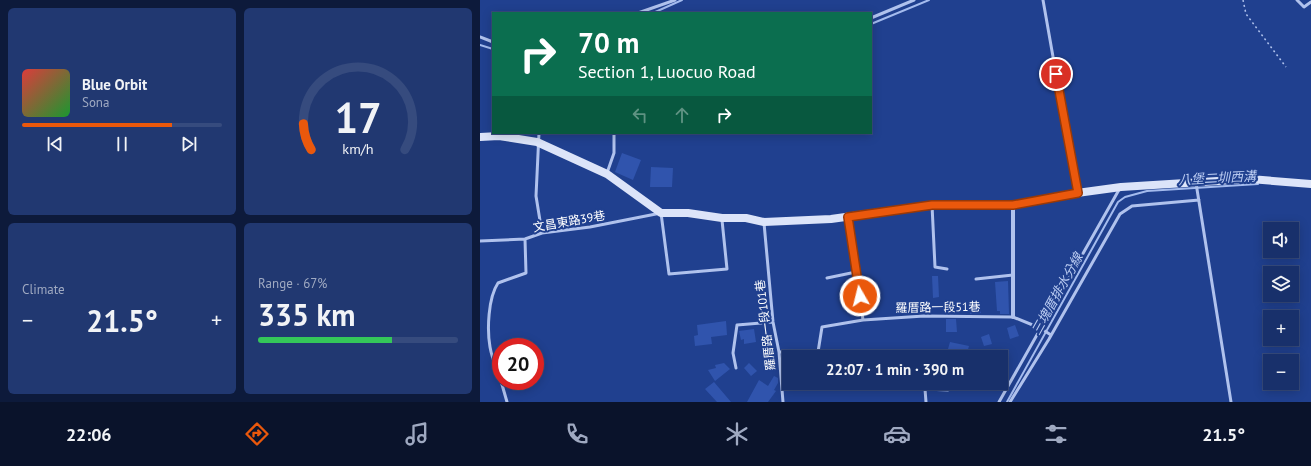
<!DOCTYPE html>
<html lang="en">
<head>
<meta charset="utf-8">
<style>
  :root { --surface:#18306b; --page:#213871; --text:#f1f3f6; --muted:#9fa9c1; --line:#364b7e; --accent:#ea580c }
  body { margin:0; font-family:"PT Sans","Noto Sans TC",sans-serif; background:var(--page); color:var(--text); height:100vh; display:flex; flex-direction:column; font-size:15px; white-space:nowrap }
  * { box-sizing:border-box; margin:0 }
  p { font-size:13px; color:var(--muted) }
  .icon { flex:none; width:22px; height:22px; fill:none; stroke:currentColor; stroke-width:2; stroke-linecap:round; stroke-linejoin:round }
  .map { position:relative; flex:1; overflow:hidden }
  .drawer { display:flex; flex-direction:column; gap:8px; padding:8px; background:#0d1a3b; width:480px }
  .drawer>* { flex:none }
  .banner { position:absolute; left:12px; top:12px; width:380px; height:122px; border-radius:0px; box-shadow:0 2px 10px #0003,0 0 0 1px var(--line); background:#0b6e4f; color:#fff; overflow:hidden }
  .controls { position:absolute; left:783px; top:222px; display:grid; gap:8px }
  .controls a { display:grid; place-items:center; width:36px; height:36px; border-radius:0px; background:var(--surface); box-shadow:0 2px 10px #0003,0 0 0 1px var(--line); font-size:20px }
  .speed { position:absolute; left:12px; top:338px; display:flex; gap:8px; font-size:20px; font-weight:700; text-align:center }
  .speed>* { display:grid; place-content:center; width:52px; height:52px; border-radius:50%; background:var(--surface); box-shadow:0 2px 10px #0003,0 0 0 1px var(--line); line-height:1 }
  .speed .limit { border:6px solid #d22; background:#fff; color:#111 }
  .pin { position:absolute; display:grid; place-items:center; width:34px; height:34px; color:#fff; margin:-17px; border:2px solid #fff; border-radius:50%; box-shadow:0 1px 4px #0007 }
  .me { position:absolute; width:44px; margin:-22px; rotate:352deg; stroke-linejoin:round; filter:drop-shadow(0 0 3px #0008) }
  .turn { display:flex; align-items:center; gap:14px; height:84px; padding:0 20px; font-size:18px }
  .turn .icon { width:52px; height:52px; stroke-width:2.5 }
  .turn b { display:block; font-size:28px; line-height:34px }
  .lanes { display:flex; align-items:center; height:38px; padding:0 20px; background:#0003; justify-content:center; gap:20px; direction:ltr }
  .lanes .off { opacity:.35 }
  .big { font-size:30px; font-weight:700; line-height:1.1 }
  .drawer .card { flex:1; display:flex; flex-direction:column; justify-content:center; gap:6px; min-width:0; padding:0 14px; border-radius:6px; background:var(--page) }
  .drawer .dial { align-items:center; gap:0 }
  .dial svg { height:104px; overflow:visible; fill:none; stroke:var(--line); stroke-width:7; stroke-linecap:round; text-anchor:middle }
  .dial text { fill:var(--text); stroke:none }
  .song { display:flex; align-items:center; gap:12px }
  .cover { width:48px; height:48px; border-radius:6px; background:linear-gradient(135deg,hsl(0 70% 55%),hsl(130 70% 35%)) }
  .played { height:4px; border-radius:2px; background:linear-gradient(90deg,var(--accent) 75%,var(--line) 75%) }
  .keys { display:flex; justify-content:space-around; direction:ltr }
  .heat { display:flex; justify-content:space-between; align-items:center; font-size:22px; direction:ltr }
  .charge { height:6px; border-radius:3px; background:linear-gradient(90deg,#34c759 67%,var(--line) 0) }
  .drawer .tiles { flex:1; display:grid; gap:8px; grid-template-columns:repeat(2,1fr) }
  .trip { position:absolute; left:302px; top:350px; width:226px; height:40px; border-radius:0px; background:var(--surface); box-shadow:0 2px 10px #0003,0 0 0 1px var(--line); font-weight:700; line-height:40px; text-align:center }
  .tab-bar { display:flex; height:64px; justify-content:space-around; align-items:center; background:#0a132b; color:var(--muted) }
  .tab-bar .icon { width:28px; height:28px }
  .tab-bar .on { color:var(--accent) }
  .tab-bar b { font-size:18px; color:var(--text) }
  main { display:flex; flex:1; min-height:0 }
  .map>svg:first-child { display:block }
</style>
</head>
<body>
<main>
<section class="drawer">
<div class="tiles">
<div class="card">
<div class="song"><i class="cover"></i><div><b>Blue Orbit</b><p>Sona</p></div></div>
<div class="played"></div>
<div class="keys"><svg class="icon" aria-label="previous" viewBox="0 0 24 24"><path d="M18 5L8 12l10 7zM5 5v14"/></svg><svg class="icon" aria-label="pause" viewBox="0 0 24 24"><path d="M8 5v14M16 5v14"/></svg><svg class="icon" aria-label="next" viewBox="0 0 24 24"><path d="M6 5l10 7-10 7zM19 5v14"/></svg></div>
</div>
<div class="card dial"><svg viewBox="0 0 100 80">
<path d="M14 69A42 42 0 1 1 86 69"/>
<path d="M14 69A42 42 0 0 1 8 49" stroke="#ea580c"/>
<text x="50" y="56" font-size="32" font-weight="700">17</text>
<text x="50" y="72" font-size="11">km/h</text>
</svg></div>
<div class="card"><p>Climate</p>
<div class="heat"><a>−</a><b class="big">21.5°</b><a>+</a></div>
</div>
<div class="card"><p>Range · 67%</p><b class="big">335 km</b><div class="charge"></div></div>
</div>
</section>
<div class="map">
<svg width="831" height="402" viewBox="0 0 831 402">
  <rect width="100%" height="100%" fill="#20408f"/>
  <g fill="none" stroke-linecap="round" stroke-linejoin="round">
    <path stroke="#a4bbee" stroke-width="2" d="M173,13L202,0
      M391,24L449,0
      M0,45L13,49
      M527,402L638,202L645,197L667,191L778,184"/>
  </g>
  <path fill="#3054ad" d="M142,153L161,160L153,180L135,172Z
    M171,167L193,168L192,187H170Z
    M452,276H458L459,297L453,298Z
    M528,281L529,314H520V311H517L515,282Z
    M500,306L501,313L490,314V307Z
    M466,319H476L477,332H466Z
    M246,321L247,335L231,337L232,344L215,346L214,336L218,335L217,325Z
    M535,325L539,336L530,339L527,328Z
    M274,329L276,342L264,344V339L261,340L259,331Z
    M509,334L512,344L504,346L501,337Z
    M470,342L489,346L487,353L468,349Z
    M244,363L250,369L235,381L228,370L236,368L235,365Z
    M269,363L277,371L271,376L264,368Z
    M294,376L298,378V383L294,390L296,391L288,402H267L279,380L288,386Z
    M234,382L251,402H237L225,389Z"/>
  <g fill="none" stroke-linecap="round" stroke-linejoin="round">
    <path stroke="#b0c2ed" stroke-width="1.5" stroke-dasharray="2 3" stroke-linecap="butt" d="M763,0L766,14L806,67"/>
    <path stroke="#b0c2ed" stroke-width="3" d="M563,0L597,193
      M817,0L824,7L831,2
      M158,13L195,0
      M391,18L434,0
      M0,37L13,42
      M59,133L56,196L62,233
      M127,173L134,153V133
      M716,183L751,402
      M452,205L455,267L467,269
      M369,217L383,320
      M284,223L293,322L299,352L303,402
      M0,241L45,239L62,233L110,227L181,213L189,274L247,269L242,220
      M347,278L376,272
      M496,279L533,275
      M299,352H338L342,327L383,320L444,316L533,317L560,328L571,335
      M256,368L253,353L257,325L293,322
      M21,381C17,370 12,359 10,347C7,330 8,298 18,283L46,273L45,239
      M21,381L27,402
      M446,402L445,389L468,390
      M519,402L640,188
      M530,402L569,339L640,214L652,206L719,200"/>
    <path stroke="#b0c2ed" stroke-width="4" d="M533,317V205"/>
    <path stroke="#dce4f9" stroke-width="8" d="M0,137L19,136L57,142L127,174L181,213H208L242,218H266L284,222L351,219L452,205H533L597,193L641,187L770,179L831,184"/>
  </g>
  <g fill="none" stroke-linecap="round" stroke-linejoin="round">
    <g stroke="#983908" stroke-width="10">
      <path id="route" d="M380,296L368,217L452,205H533L598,193L576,74"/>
    </g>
    <use href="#route" stroke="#ea580c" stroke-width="7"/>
  </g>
  <g text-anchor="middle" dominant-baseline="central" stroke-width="4" stroke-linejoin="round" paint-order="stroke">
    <g font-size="12" fill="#fff" stroke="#20408f">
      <text transform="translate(89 221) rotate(-10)">文昌東路39巷</text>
      <text transform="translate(458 307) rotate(-1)">羅厝路一段51巷</text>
      <text transform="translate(285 325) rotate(-97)">羅厝路一段101巷</text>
    </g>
    <g font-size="13" font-style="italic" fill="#bccdf3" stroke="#20408f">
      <text transform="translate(737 178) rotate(-3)">八堡二圳西溝</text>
      <text transform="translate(577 294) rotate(-61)">三塊厝排水分線</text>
    </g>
  </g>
</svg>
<div class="controls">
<a><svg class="icon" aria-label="sound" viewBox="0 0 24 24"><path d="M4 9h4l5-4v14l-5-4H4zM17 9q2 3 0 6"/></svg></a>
<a><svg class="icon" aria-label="layers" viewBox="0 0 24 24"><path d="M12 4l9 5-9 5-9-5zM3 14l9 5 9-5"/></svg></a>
<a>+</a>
<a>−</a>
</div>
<div class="speed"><div class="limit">20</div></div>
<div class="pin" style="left:576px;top:74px;background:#d93025"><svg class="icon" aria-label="arrive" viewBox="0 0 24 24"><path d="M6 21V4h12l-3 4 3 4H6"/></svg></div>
<svg class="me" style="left:380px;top:296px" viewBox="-20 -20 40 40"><circle r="17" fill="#ea580c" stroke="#fff" stroke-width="3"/><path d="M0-11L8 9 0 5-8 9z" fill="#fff"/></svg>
<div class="trip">22:07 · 1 min · 390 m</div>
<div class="banner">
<div class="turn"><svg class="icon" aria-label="right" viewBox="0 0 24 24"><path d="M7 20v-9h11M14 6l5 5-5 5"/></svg><div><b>70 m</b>Section 1, Luocuo Road</div></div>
<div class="lanes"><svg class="icon off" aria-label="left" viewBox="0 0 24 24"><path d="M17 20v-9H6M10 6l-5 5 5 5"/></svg><svg class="icon off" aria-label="ahead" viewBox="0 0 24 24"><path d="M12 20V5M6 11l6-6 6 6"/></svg><svg class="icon" aria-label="right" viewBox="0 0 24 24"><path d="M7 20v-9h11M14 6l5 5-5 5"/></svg></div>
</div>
</div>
</main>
<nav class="tab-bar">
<b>22:06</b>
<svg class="icon on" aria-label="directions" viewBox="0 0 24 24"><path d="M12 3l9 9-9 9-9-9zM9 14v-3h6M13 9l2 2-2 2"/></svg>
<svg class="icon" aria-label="music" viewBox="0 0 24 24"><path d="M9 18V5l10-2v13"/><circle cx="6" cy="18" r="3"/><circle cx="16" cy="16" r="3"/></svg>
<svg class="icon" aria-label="phone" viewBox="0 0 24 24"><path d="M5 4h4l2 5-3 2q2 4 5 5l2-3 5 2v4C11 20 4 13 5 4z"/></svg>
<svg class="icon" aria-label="climate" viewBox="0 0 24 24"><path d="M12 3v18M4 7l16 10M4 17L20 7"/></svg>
<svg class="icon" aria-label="car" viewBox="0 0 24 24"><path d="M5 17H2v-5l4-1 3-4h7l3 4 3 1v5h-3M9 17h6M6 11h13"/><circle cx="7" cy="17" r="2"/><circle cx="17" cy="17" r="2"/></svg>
<svg class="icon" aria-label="filters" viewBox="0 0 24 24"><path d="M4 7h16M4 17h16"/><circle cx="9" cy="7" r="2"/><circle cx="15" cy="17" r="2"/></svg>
<b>21.5°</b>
</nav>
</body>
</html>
